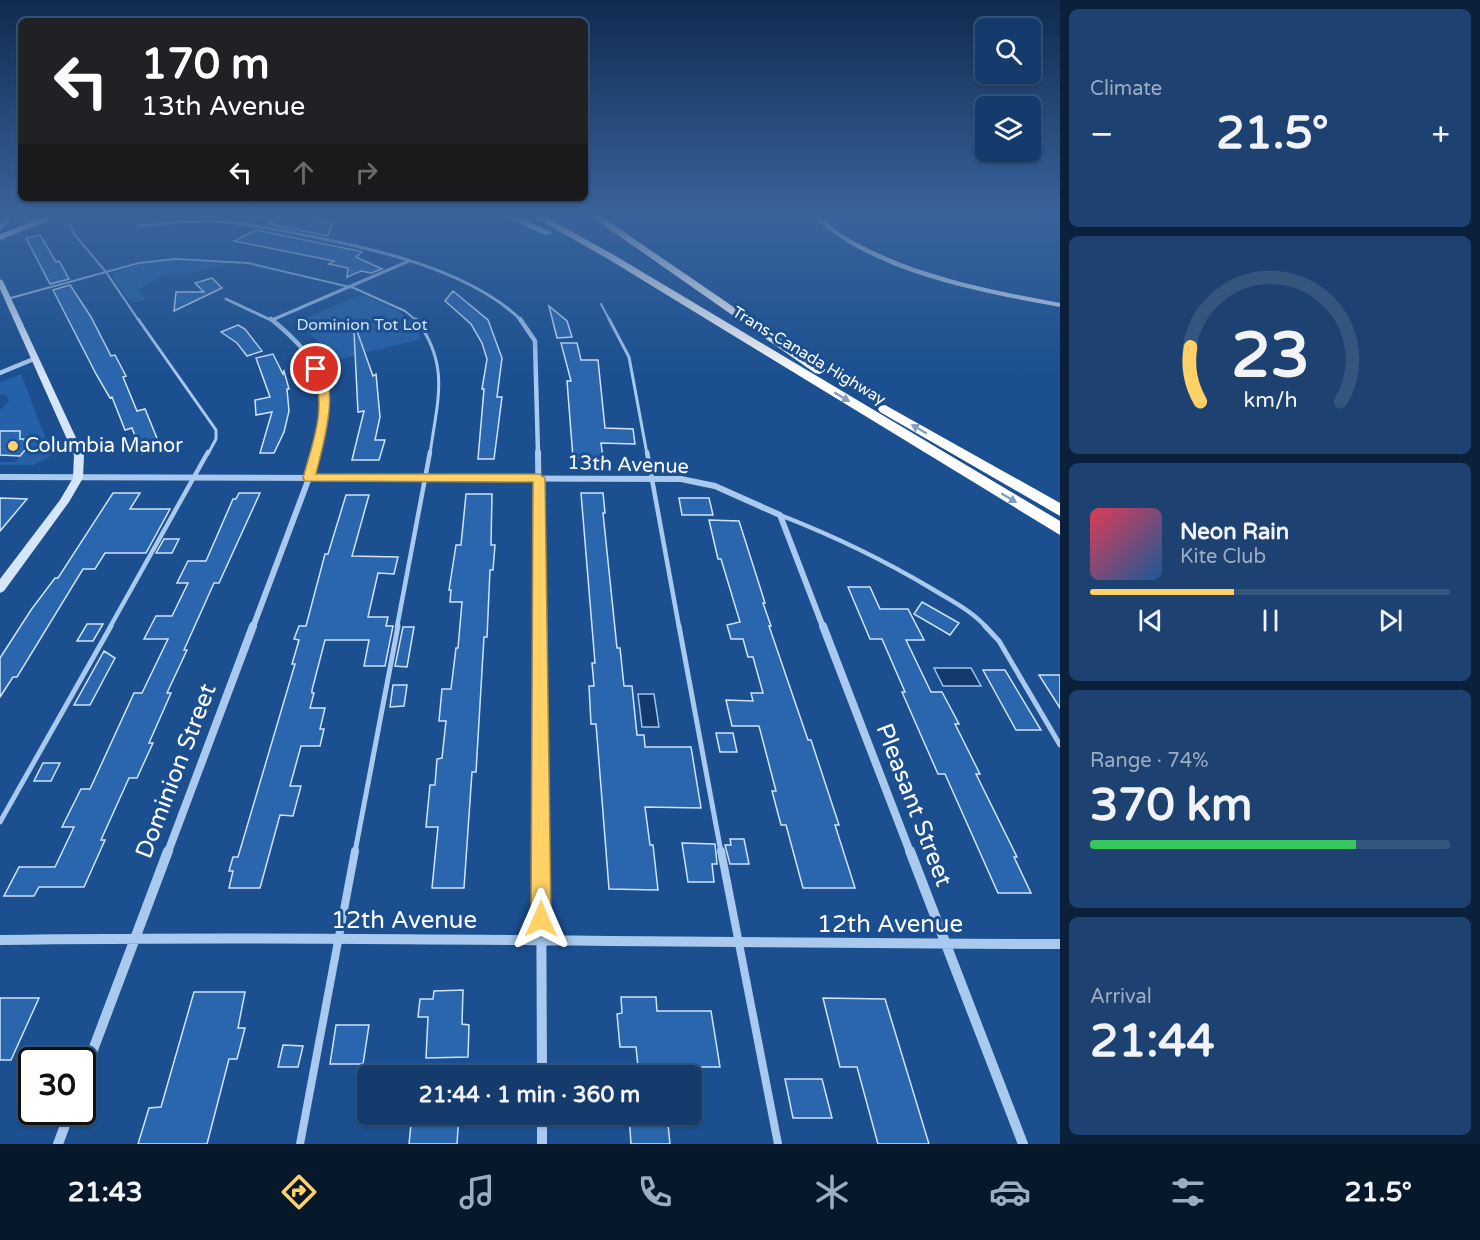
<!DOCTYPE html>
<html lang="en">
<head>
<meta charset="utf-8">
<style>
  :root { --surface:#143b6b; --page:#1d4271; --text:#f1f3f6; --muted:#9dadc1; --line:#33557e; --accent:#ffd166 }
  body { margin:0; font-family:"Varela Round",sans-serif; background:var(--page); color:var(--text); height:100vh; display:flex; flex-direction:column; font-size:22px; white-space:nowrap }
  * { box-sizing:border-box; margin:0 }
  p { font-size:20px; color:var(--muted) }
  .icon { flex:none; width:33px; height:33px; fill:none; stroke:currentColor; stroke-width:2; stroke-linecap:round; stroke-linejoin:round }
  .map { position:relative; flex:1; overflow:hidden }
  .side { display:flex; flex-direction:column; gap:9px; padding:9px; background:#0b203b; width:420px }
  .side>* { flex:none }
  .guide { position:absolute; left:18px; top:18px; width:570px; height:183px; border-radius:9px; box-shadow:0 2px 4px #0004,0 0 0 2px var(--line); background:#202124; color:#fff; overflow:hidden }
  .controls { position:absolute; left:975px; top:18px; display:grid; gap:12px }
  .controls a { display:grid; place-items:center; width:66px; height:66px; border-radius:9px; background:var(--surface); box-shadow:0 2px 4px #0004,0 0 0 2px var(--line); font-size:30px }
  .speed { position:absolute; left:18px; top:1047px; display:flex; gap:12px; font-size:30px; font-weight:700; text-align:center }
  .speed>* { display:grid; place-content:center; width:78px; height:78px; border-radius:50%; background:var(--surface); box-shadow:0 2px 4px #0004,0 0 0 2px var(--line); line-height:1 }
  .speed .limit { border:3px solid #111; border-radius:9px; background:#fff; color:#111 }
  .pin { position:absolute; display:grid; place-items:center; width:51px; height:51px; color:#fff; margin:-26px; border:3px solid #fff; border-radius:50%; box-shadow:0 2px 6px #0007 }
  .me { position:absolute; width:66px; margin:-33px; rotate:0deg; stroke-linejoin:round; filter:drop-shadow(0 0 4px #0008) }
  .turn { display:flex; align-items:center; gap:21px; height:126px; padding:0 24px; font-size:27px }
  .turn .icon { width:78px; height:78px; stroke-width:2.5 }
  .turn b { display:block; font-size:42px; line-height:51px }
  .lanes { display:flex; align-items:center; height:57px; padding:0 24px; background:#0003; justify-content:center; gap:30px; direction:ltr }
  .lanes .off { opacity:.35 }
  .big { font-size:45px; font-weight:700; line-height:1.1 }
  .side .tile { flex:1; display:flex; flex-direction:column; justify-content:center; gap:9px; min-width:0; padding:0 21px; border-radius:9px; background:var(--page) }
  .side .dial { align-items:center; gap:0 }
  .dial svg { height:156px; overflow:visible; fill:none; stroke:var(--line); stroke-width:7; stroke-linecap:round; text-anchor:middle }
  .dial text { fill:var(--text); stroke:none }
  .song { display:flex; align-items:center; gap:18px }
  .cover { width:72px; height:72px; border-radius:9px; background:linear-gradient(135deg,hsl(350 70% 55%),hsl(210 70% 35%)) }
  .played { height:6px; border-radius:3px; background:linear-gradient(90deg,var(--accent) 40%,var(--line) 40%) }
  .keys { display:flex; justify-content:space-around; direction:ltr }
  .heat { display:flex; justify-content:space-between; align-items:center; font-size:33px; direction:ltr }
  .charge { height:9px; border-radius:4px; background:linear-gradient(90deg,#34c759 74%,var(--line) 0) }
  .trip { position:absolute; left:357px; top:1065px; width:345px; height:60px; border-radius:9px; background:var(--surface); box-shadow:0 2px 4px #0004,0 0 0 2px var(--line); font-weight:700; line-height:60px; text-align:center }
  .tab-bar { display:flex; height:96px; justify-content:space-around; align-items:center; background:#08182b; color:var(--muted) }
  .tab-bar .icon { width:42px; height:42px }
  .tab-bar .on { color:var(--accent) }
  .tab-bar b { font-size:27px; color:var(--text) }
  main { display:flex; flex:1; min-height:0 }
  .map>svg:first-child { display:block }
</style>
</head>
<body>
<main>
<div class="map">
<svg width="1060" height="1144" viewBox="0 0 1060 1144">
  <rect width="100%" height="100%" fill="#1b4f8f"/>
  <path fill="#2461a8" d="M165,261L226,263L218,267L179,275H163L138,290L146,300L130,302L111,274L141,264Z
    M362,294C388,306 409,311 421,339L332,361L318,341L297,322Z
    M21,374L52,455L34,465H0V462H15L26,449L20,431H0V410L9,401L6,395L0,394V382Z"/>
  <path fill="#123a6d" stroke="#9cc4f0" stroke-width="1.5" d="M934,668H971L981,686H943Z
    M638,694H654L659,727H642Z"/>
  <path fill="#2a66ad" stroke="#cfe3fa" stroke-width="1.5" d="M281,217H305L332,223L328,236L267,224Z
    M256,230L359,251L362,252L356,257L382,269L371,273L361,271L347,277L348,268L329,264L334,261L234,241Z
    M40,235L56,262L59,261L69,279L50,284L26,238Z
    M212,278L222,288L174,311L176,292H204L195,283Z
    M70,285L91,317L111,356L115,355L126,376L123,377L137,411L145,409L161,448L142,454L132,428L125,430L112,397L110,398L96,374L53,290Z
    M453,291L488,320L502,358L497,397H502L494,459H478L484,389H482L487,359L482,343L471,324L445,301Z
    M549,306L567,321L572,337L557,338Z
    M238,325L245,329L262,351L247,356L237,343L221,332Z
    M357,331L373,376L376,374L380,417L375,440H385L379,460H352L364,411L358,412L354,332Z
    M561,343H577L581,360H598L605,428L633,429L635,444L601,443L603,458H573L567,381H571Z
    M273,354L283,374L284,371L289,389H287L289,411L284,432L274,453H260L272,412L256,415L255,400L270,397L256,358Z
    M0,431H20V439H24L26,449L20,456L0,455Z
    M113,493H140L130,509H170L146,553H105L95,569H83L17,677H13L0,697V658L31,610L55,578H58Z
    M239,493H260L219,583H214L184,650H187L167,693H171L149,743H153L137,778H129L101,840H105L84,887H39L34,896H4L19,867H55L74,827H62L81,789H90L134,693H142L168,639H144L156,616H172L188,583H177L188,561H206L233,499H236Z
    M581,493H603L605,513H603L617,648H620L624,686H632L637,735H644L645,747H691L701,808L645,807L650,845H653L658,890L609,889L596,724H591L589,686H594L592,663H595Z
    M466,494H492L491,545H495L493,570H490L487,637H484L476,772H472L464,888H432L438,827H426L430,785H435L437,759L442,758L446,721H439L442,689H451L456,648H458L462,602H450L451,590H449L456,545H461Z
    M346,495H369L352,556L398,557L394,574L378,573L368,617H388L386,626H393L385,666H364L369,640H325L312,690V693H314L310,708H325L320,729H324L320,746H301L290,786H301L293,816L280,815L260,888H229L233,871H229L233,857H238L295,664H292L299,640L294,639L299,626H306L325,554H328Z
    M0,498L27,499L0,531Z
    M679,498H709L713,515H682Z
    M709,520L739,521L765,603H763L771,626H769L808,740H811L839,825H835L855,888H803L786,825H781L772,791H776L759,726H732L726,700L753,701L751,693H763L753,657H748L743,639H731L727,625L740,622L721,559H718Z
    M164,539H179L172,553H156Z
    M848,587H870L880,609H908L924,640H906L931,692H942L959,724H955L980,774H976L1017,857H1014L1031,893H998L945,774H938L902,692H905L882,639H870Z
    M922,602L959,623L950,635L914,614Z
    M87,624H103L93,641H77Z
    M403,627H414L407,667L395,666Z
    M104,651L115,658L90,705H74Z
    M983,670H1005L1041,730H1016Z
    M1039,675H1060V708Z
    M393,685H407L404,706L390,707Z
    M716,733H733L737,752H720Z
    M43,763H60L51,781H34Z
    M730,839H744L749,864H730L725,845H731Z
    M682,843L715,844L717,864H712L714,882H688Z
    M463,990L462,1024L469,1025L468,1057L426,1058L428,1017H418L420,999H433L434,991Z
    M194,992H245L238,1028H245L237,1059H229L207,1144H138L149,1108L161,1107Z
    M621,997H656L657,1011H711L720,1067H638L636,1047H620L617,1014L622,1013Z
    M0,998H39L11,1060H0Z
    M823,998L885,999L929,1144H878L857,1067H840Z
    M336,1025H369L363,1064H330Z
    M283,1045L303,1046L298,1067H278Z
    M785,1079H822L832,1118H793Z
    M412,1114H459L457,1144H409Z
    M629,1114H667L670,1144H631Z"/>
  <g fill="none" stroke-linecap="round" stroke-linejoin="round">
    <path stroke="#a9c9ee" stroke-width="2" d="M71,225L73,233L106,272L139,321
      M249,225L262,217
      M7,299L139,263L175,259L248,263L354,288L405,311L417,321
      M601,304L610,321"/>
    <path stroke="#a9c9ee" stroke-width="3" d="M138,319L216,430V439L208,454
      M416,319C451,366 437,401 430,454
      M609,319L629,357L647,454"/>
    <path stroke="#a9c9ee" stroke-width="4.5" d="M647,452L679,627
      M780,515C834,536 884,560 934,590C952,601 972,611 986,627
      M110,627L208,452
      M397,627L430,452"/>
    <path stroke="#a9c9ee" stroke-width="5" d="M679,626L721,852
      M985,626L999,641L1060,745
      M0,822L111,626
      M355,852L398,626"/>
    <path stroke="#a9c9ee" stroke-width="8" d="M721,851L778,1144
      M300,1144L355,851"/>
    <path stroke="#a9c9ee" stroke-width="3" d="M139,226C162,224 185,221 208,221C236,221 266,228 294,233C366,247 469,268 522,321
      M226,299L273,321
      M272,320L409,261"/>
    <path stroke="#a9c9ee" stroke-width="4.5" d="M271,319C302,344 331,374 324,417C322,429 318,442 315,454
      M520,319L535,341L538,454
      M0,373L36,358"/>
    <path stroke="#a9c9ee" stroke-width="6" d="M538,452L540,627
      M0,477L681,479L715,486L780,515L823,627
      M253,627L309,478L316,452"/>
    <path stroke="#a9c9ee" stroke-width="8" d="M540,626L541,852
      M823,626L910,852
      M168,852L253,626"/>
    <path stroke="#a9c9ee" stroke-width="10" d="M541,851L542,1076
      M910,851L1023,1144
      M0,940C353,935 707,944 1060,944
      M82,1079L168,851
      M542,1114V1144
      M58,1144L70,1112"/>
    <path fill="#d6e6fa" fill-rule="evenodd" d="M6,217H12L0,231V225Z
      M813,217C825,217 831,227 840,233C849,239 859,244 869,249C928,278 995,291 1060,303V307C979,292 876,274 813,217Z
      M0,279L3,281L84,455L83,478L69,502L4,591L0,593V579L60,500L73,478L74,455L0,289Z"/>
    <path fill="#fff" fill-rule="evenodd" d="M44,217H57L0,240V234Z
      M505,217H518L553,233L545,235Z
      M534,217H545L614,255L1060,521V535L608,259Z
      M592,217H602L826,370L820,374L815,373Z
      M885,405L1060,503V516L880,412L878,409L880,406Z"/>
  </g>
  <defs><path id="oneway-solid" d="M-6-.8H1V-3.2L6.5 0L1 3.2V.8H-6Z" transform="scale(1.5)"/></defs>
  <g fill="#829ec1">
    <use href="#oneway-solid" transform="translate(842 397) rotate(31)"/>
    <use href="#oneway-solid" transform="translate(919 429) rotate(-150)"/>
    <use href="#oneway-solid" transform="translate(1009 498) rotate(31)"/>
  </g>
  <linearGradient id="sky" x2="0" y2="1"><stop stop-color="#0f2b4f"/><stop offset="0.57" stop-color="#39639b"/><stop offset="1" stop-color="#39639b" stop-opacity="0"/></linearGradient>
  <rect width="1060" height="378" fill="url(#sky)"/>
  <path fill="#ffd166" stroke="#a68842" stroke-width="1.5" d="M316,366C344,379 321,452 316,474H539L545,478L551,919L548,926L541,929L534,926L531,919L533,482L305,481L303,478C313,441 328,406 312,369Z"/>
  <circle fill="#ffd166" stroke="#1b4f8f" stroke-width="2" cx="13" cy="446" r="6"/>
  <g text-anchor="middle" dominant-baseline="central" stroke-width="6" stroke-linejoin="round" paint-order="stroke">
    <g font-size="16" fill="#cfe3fa" stroke="#1b4f8f">
      <text x="362" y="325">Dominion Tot Lot</text>
    </g>
    <g font-size="16" fill="#fff" stroke="#1b4f8f">
      <text transform="translate(809 356) rotate(31)">Trans-Canada Highway</text>
    </g>
    <g font-size="20" fill="#fff" stroke="#1b4f8f" text-anchor="start">
      <text x="25" y="446">Columbia Manor</text>
    </g>
    <g font-size="20" fill="#fff" stroke="#1b4f8f">
      <text transform="translate(628 465) rotate(2)">13th Avenue</text>
    </g>
    <g font-size="24" fill="#fff" stroke="#1b4f8f">
      <text transform="translate(176 771) rotate(-69)">Dominion Street</text>
      <text transform="translate(914 805) rotate(69)">Pleasant Street</text>
      <text x="404" y="920">12th Avenue</text>
      <text x="890" y="924">12th Avenue</text>
    </g>
  </g>
</svg>
<div class="controls">
<a><svg class="icon" aria-label="search" viewBox="0 0 24 24"><circle cx="10" cy="10" r="6"/><path d="M15 15l6 6"/></svg></a>
<a><svg class="icon" aria-label="layers" viewBox="0 0 24 24"><path d="M12 4l9 5-9 5-9-5zM3 14l9 5 9-5"/></svg></a>
</div>
<div class="speed"><div class="limit">30</div></div>
<div class="pin" style="left:316px;top:369px;background:#d93025"><svg class="icon" aria-label="arrive" viewBox="0 0 24 24"><path d="M6 21V4h12l-3 4 3 4H6"/></svg></div>
<svg class="me" style="left:541px;top:919px" viewBox="-20 -20 40 40"><path d="M0-17L14 15 0 8-14 15z" fill="#ffd166" stroke="#fff" stroke-width="4"/></svg>
<div class="trip">21:44 · 1 min · 360 m</div>
<div class="guide">
<div class="turn"><svg class="icon" aria-label="left" viewBox="0 0 24 24"><path d="M17 20v-9H6M10 6l-5 5 5 5"/></svg><div><b>170 m</b>13th Avenue</div></div>
<div class="lanes"><svg class="icon" aria-label="left" viewBox="0 0 24 24"><path d="M17 20v-9H6M10 6l-5 5 5 5"/></svg><svg class="icon off" aria-label="ahead" viewBox="0 0 24 24"><path d="M12 20V5M6 11l6-6 6 6"/></svg><svg class="icon off" aria-label="right" viewBox="0 0 24 24"><path d="M7 20v-9h11M14 6l5 5-5 5"/></svg></div>
</div>
</div>
<section class="side">
<div class="tile"><p>Climate</p>
<div class="heat"><a>−</a><b class="big">21.5°</b><a>+</a></div>
</div>
<div class="tile dial"><svg viewBox="0 0 100 80">
<path d="M14 69A42 42 0 1 1 86 69"/>
<path d="M14 69A42 42 0 0 1 9 41" stroke="#ffd166"/>
<text x="50" y="56" font-size="32" font-weight="700">23</text>
<text x="50" y="72" font-size="11">km/h</text>
</svg></div>
<div class="tile">
<div class="song"><i class="cover"></i><div><b>Neon Rain</b><p>Kite Club</p></div></div>
<div class="played"></div>
<div class="keys"><svg class="icon" aria-label="previous" viewBox="0 0 24 24"><path d="M18 5L8 12l10 7zM5 5v14"/></svg><svg class="icon" aria-label="pause" viewBox="0 0 24 24"><path d="M8 5v14M16 5v14"/></svg><svg class="icon" aria-label="next" viewBox="0 0 24 24"><path d="M6 5l10 7-10 7zM19 5v14"/></svg></div>
</div>
<div class="tile"><p>Range · 74%</p><b class="big">370 km</b><div class="charge"></div></div>
<div class="tile"><p>Arrival</p><b class="big">21:44</b></div>
</section>
</main>
<nav class="tab-bar">
<b>21:43</b>
<svg class="icon on" aria-label="directions" viewBox="0 0 24 24"><path d="M12 3l9 9-9 9-9-9zM9 14v-3h6M13 9l2 2-2 2"/></svg>
<svg class="icon" aria-label="music" viewBox="0 0 24 24"><path d="M9 18V5l10-2v13"/><circle cx="6" cy="18" r="3"/><circle cx="16" cy="16" r="3"/></svg>
<svg class="icon" aria-label="phone" viewBox="0 0 24 24"><path d="M5 4h4l2 5-3 2q2 4 5 5l2-3 5 2v4C11 20 4 13 5 4z"/></svg>
<svg class="icon" aria-label="climate" viewBox="0 0 24 24"><path d="M12 3v18M4 7l16 10M4 17L20 7"/></svg>
<svg class="icon" aria-label="car" viewBox="0 0 24 24"><path d="M5 17H2v-5l4-1 3-4h7l3 4 3 1v5h-3M9 17h6M6 11h13"/><circle cx="7" cy="17" r="2"/><circle cx="17" cy="17" r="2"/></svg>
<svg class="icon" aria-label="filters" viewBox="0 0 24 24"><path d="M4 7h16M4 17h16"/><circle cx="9" cy="7" r="2"/><circle cx="15" cy="17" r="2"/></svg>
<b>21.5°</b>
</nav>
</body>
</html>
